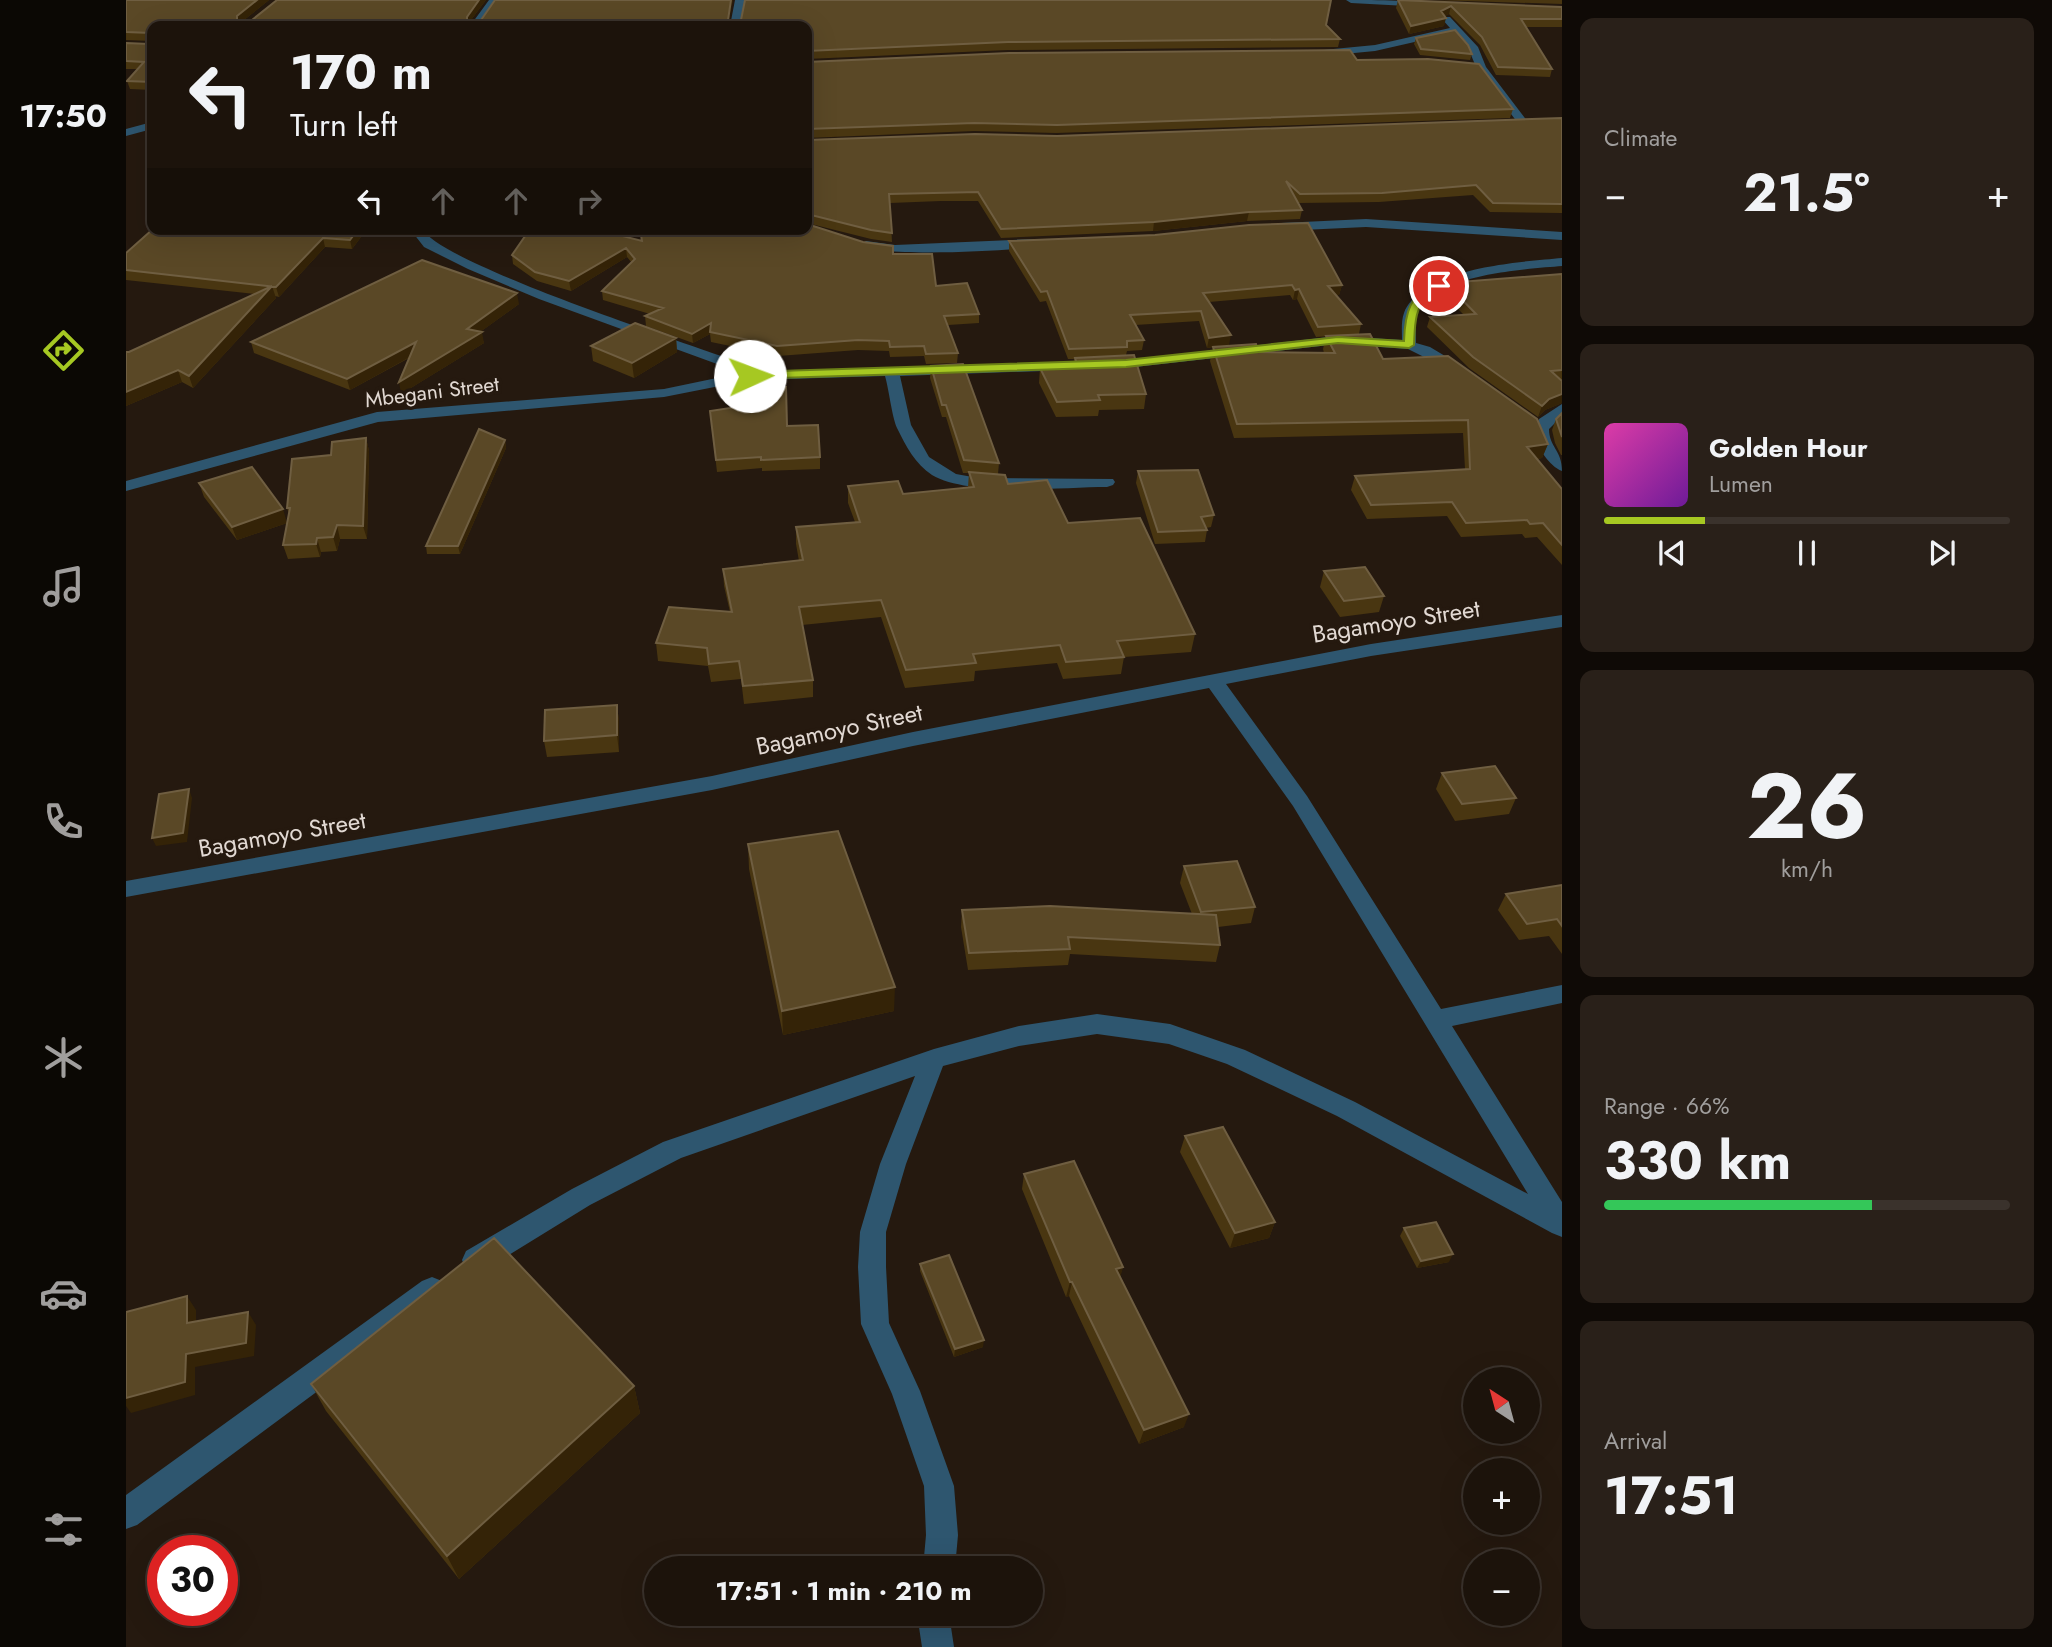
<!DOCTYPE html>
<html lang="en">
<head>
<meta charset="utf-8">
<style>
  :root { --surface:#1c130b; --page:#292019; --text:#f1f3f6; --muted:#a09e9d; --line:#3a322c; --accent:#a6c822 }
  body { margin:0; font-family:Jost,sans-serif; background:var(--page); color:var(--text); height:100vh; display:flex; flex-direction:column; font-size:26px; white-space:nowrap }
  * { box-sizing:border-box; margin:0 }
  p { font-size:23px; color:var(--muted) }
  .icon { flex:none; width:38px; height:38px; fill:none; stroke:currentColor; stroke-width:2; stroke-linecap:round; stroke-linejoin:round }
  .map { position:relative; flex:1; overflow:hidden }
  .side { display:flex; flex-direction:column; gap:18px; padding:18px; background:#0f0a06; width:490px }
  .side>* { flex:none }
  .banner { position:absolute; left:21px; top:21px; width:665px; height:214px; border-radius:14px; box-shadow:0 7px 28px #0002,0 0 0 2px var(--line); background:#1c130b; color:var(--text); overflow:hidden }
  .needle { width:46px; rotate:324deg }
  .tools { position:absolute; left:1337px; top:1367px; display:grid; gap:14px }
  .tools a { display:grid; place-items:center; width:77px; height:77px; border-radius:50%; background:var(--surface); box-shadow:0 7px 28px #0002,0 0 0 2px var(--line); font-size:35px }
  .speed { position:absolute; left:21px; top:1535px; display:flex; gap:14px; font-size:35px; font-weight:700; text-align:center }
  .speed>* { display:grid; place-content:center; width:91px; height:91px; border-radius:50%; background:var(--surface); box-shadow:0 7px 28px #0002,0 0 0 2px var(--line); line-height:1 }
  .speed .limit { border:10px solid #d22; background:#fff; color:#111 }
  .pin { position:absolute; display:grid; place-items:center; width:60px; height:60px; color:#fff; margin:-30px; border:4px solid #fff; border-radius:50%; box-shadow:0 2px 7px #0007 }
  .me { position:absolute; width:77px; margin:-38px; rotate:88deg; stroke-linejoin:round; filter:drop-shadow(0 0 5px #0008) }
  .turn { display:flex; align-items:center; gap:24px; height:147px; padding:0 28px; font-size:32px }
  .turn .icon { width:91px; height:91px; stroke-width:2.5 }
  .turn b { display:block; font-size:49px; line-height:60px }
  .lanes { display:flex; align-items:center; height:66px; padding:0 28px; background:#0003; justify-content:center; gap:35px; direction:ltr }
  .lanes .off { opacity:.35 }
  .big { font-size:52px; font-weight:700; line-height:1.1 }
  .side .tile { flex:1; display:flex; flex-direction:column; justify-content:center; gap:10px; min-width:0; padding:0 24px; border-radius:14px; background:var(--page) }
  .side .dial { align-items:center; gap:0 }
  .dial b { font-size:91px; line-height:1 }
  .song { display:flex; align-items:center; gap:21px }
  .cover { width:84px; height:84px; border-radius:10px; background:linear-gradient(135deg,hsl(320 70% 55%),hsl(280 70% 35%)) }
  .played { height:7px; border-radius:4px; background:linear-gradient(90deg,var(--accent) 25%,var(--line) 25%) }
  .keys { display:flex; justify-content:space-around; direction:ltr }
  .heat { display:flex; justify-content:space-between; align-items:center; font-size:38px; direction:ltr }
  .charge { height:10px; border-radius:5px; background:linear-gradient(90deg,#34c759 66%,var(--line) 0) }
  .trip { position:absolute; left:518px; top:1556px; width:399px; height:70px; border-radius:35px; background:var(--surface); box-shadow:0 7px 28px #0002,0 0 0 2px var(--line); font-weight:700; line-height:70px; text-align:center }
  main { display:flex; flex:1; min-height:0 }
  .dock { display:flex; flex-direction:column; width:126px; justify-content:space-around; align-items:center; background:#0b0804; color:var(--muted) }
  .dock .icon { width:49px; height:49px }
  .dock .current { color:var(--accent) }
  .dock b { font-size:32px; color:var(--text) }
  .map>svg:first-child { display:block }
</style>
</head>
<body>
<main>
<nav class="dock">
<b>17:50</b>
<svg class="icon current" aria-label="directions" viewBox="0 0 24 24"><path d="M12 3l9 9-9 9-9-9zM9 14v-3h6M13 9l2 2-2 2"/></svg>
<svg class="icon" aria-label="music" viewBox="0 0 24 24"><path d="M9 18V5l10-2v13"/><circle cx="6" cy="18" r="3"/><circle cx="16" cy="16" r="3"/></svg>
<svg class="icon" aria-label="phone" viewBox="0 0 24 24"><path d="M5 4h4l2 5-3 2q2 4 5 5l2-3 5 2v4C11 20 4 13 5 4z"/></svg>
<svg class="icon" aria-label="climate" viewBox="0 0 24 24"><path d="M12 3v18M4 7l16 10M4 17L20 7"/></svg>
<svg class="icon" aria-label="car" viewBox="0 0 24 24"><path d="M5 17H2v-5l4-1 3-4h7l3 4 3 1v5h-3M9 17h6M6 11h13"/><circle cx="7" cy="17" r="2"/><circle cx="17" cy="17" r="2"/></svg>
<svg class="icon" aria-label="filters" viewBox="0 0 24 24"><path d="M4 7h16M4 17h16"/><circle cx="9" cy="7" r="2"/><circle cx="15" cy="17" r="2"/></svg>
</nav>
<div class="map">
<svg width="1436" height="1647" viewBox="0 0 1436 1647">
  <rect width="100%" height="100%" fill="#25190f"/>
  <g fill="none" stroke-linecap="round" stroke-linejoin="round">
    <path fill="#2e566f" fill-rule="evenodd" d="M363,0H373L354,26H344Z
      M609,0H619L614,26H604Z
      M1220,0C1240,0 1290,0 1305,4L1300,7L1225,3Z
      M1318,17H1324L1352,47L1360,67L1402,122V126H1394L1350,67L1343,50L1328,33L1249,51L1197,56L1192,53L1197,50L1249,45L1324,28L1316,19Z
      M26,122V129L0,136V129Z
      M1240,219L1436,232V240L1240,227L1155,231L1149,227L1155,223Z
      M284,229H296C317,264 551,340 601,358L627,372L1000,360L1212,336L1276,340C1276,332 1275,321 1278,313C1296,267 1394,262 1436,258V266C1401,269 1303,274 1291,315C1289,324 1290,334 1290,343L1304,347L1339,368L1341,371L1339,374L1334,375L1282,349L1212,344L1000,368L774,376L785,425L803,457L830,474L852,478L987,479L989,482L987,485L981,487C936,487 843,497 806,475C789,464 780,446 771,428C766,417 763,390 759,376L624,380L538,397L252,422L0,491V481L251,412L538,389L610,374L591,364L413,299L342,269L298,247Z
      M910,239L916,243L915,246C890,251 749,258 734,245L740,241L769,245Z
      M1436,404V416L1423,429C1423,447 1436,450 1436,471C1423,466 1412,448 1408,435L1413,419Z
      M1436,615V627L1245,656L1100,684L1181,796L1315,1009L1436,985V1003L1326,1026L1436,1202V1237L1426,1233L1211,1116L1101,1064L1043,1044L971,1034L893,1046L817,1066L780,1164L760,1232V1267L763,1323L794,1391L828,1486L832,1535L829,1568H797L800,1535L798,1486L766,1394L735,1324L732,1267L734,1232L754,1164L789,1076L555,1158L464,1205L360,1269L350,1272L340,1269L336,1260L340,1251L446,1189L537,1142L808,1049L893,1026L971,1014L1044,1024L1119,1050L1229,1102L1402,1194L1167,806L1083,688L787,746L586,790L0,897V881L586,776L787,732L1245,644Z
      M306,1277L316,1281L320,1290L316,1299L11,1525L0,1529V1495L296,1281Z
      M791,1614H823L828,1647H796Z"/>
  </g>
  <path fill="#493611" d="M0,0H143L118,20H126L151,0H360L345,20H603L1200,25L1214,39L1212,47L882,50L681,59L26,26V90L4,89L1,81L11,69H0V43L23,44L26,41L0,40Z
    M1272,0L1436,7V27H1400L1426,69L1424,77L1370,75L1354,45L1323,14L1319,16L1318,26L1283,34L1270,8Z
    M1308,0H1436V4Z
    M1290,38L1346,54L1344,60L1294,55L1288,44Z
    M1231,60L1387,109L1384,118L930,133L848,131L681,138V62Z
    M1436,118V213L1364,212L1347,195L1253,202L1172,203L1176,210L1174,219L1121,221L1027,231L875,238L852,201H815L764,203L766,242L745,239L681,223V140L931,136Z
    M241,229L226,249L199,247L153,297L149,296L150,298L67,388L56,382L0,406V352H3L129,294L0,280V253Z
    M658,229H681L767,254L810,286L853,314V323L822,325L832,353L831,363L800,364L798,356L764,357L763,351L732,350L652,356L585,342L584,334L567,343L520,326L519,316L524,314L477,300L476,291L506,263L501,257L445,291L411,281L387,264L386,255L515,241L660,232Z
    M883,241L1216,285L1213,295H1210L1235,324L1233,334L1190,337L1171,299L1167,300L1164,295L1083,302L1103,345L1081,348L1073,321L1009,325L1018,340L1016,350L1001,351L1000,355L1020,394L1018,409L973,410L972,416L930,417L913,383L914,368L947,367L948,359H942L920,301L914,302L883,251Z
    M1436,274V403L1419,410L1412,417L1343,368L1301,327L1304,317L1337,314L1317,294L1320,283Z
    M393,304L354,332L358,343L275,394L283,358L224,390L128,353L125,342Z
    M1200,336L1257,359L1422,444L1416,458L1411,459L1436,489V565L1411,537L1399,538L1396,534L1335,537L1321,516L1241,519L1225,490L1229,476L1339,469L1337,433L1108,438L1084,361L1087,347L1132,352L1198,353L1197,349Z
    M550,338L551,352L508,378L467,361L465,346Z
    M805,366L873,463L872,474L882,484L942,523L1069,634L1065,652L998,657L995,674L937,679L931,663L849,671L848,681L779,688L755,617L676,625L687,680V697L618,704L615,679L585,682L582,666L532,661L530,643L604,612L598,586L597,569L673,561L670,544V527L729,522L722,503V486L777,494L842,487L843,473H837L820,417H816L804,378Z
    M584,411L661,426L694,457V469L636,471V468L591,472Z
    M1436,413V455H1435L1429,443L1426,430L1430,419Z
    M240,438L243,451L241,539H214L211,551L195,552L194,557L162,559L157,545L161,523L111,540L78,497L73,483L161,522L163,514L161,508L205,455Z
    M379,440L380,448L334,554H301L300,546Z
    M1012,471L1088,515L1085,527L1080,528L1081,530L1079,542L1029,544L1010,483Z
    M1198,571L1258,596L1253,612L1214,617L1194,587Z
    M491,705L493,722V752L421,757L418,741Z
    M1316,773L1390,798L1383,814L1329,821L1310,789Z
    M622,844L768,1011L657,1035L623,869Z
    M1058,866L1129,907L1125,923L1092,927L1094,945L1090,962L944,954L942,965L842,970L835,927L836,910L1066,914L1054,883Z
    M1436,885V954L1423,936L1393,940L1372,910L1380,894Z
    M1059,1136L1149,1222L1143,1238L1104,1248L1054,1152Z
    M898,1174L997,1267L994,1276L1058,1427L1013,1444L943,1296L940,1297L896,1189Z
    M1278,1228L1323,1262L1291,1268L1274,1236Z
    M794,1264L857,1347L828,1357L794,1271Z
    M185,1384L508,1386L514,1413L333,1579L200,1411Z"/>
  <path fill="#342307" d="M131,0H143L113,24L111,20V16Z
    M353,0H360L342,24L341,17Z
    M605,0H607L602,26V20Z
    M1325,6L1323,14L1313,19L1315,11Z
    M1320,18L1318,26L1283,34L1285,26Z
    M1123,212L1121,221L1027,231L1028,222Z
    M232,229H241L226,249L224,240Z
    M197,238L199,247L153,297L150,287Z
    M500,248L501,257L445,291L443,281Z
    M1216,285L1213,295L1200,296L1202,286Z
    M146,286L150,298L67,388L63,376Z
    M1173,289L1171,299L1167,300L1169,290Z
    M391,293L393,304L343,340L341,329Z
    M585,323L584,334L567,343L566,334Z
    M356,332L358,343L275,394L273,382Z
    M1105,335L1103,345L1081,348L1083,338Z
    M550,338L551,352L508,378L506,363Z
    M290,342L293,352L224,390L221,379Z
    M52,370L56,382L0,406V392Z
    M1436,394V403L1419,410L1412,417L1416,406L1423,399Z
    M240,438L243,451L241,539L237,526Z
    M379,440L380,448L334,554L332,546Z
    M1422,444L1416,458L1396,461L1401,447Z
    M157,509L161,523L111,540L106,527Z
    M211,525L214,539L211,551L207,537Z
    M191,538L195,552L194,557L190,544Z
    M491,705L493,722V752L491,735Z
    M63,789L66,798L61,842L30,846L26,838Z
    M769,987L768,1011L657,1035L656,1011Z
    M1149,1222L1143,1238L1104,1248L1109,1233Z
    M1327,1254L1323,1262L1291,1268L1295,1261Z
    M997,1267L993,1282L990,1269Z
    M944,1282H946L943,1296L940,1297Z
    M61,1296L70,1310V1336L61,1323Z
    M122,1312L130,1325L128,1356L69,1367V1395L5,1413L0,1406V1398L60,1354Z
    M858,1340L857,1347L828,1357L829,1349Z
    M508,1386L514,1413L333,1579L321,1556Z
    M1063,1414L1058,1427L1013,1444L1018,1430Z"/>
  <path fill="#5a4826" stroke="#6f5e41" stroke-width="2" d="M0,0H131L111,16V20H126L151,0H353L341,17V20H355L369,0H605L602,20H615L619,0H1205L1200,25L1214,39L882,42L681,51V26H26V82L1,81L18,62L0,61V43L23,44L26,41L25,33L0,32Z
    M1272,0L1436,7V19H1395L1426,69L1372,67L1356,37L1325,6L1315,11L1320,18L1285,26Z
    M1329,30L1342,45L1346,54L1295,49L1290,38Z
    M1224,50L1231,60L1302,59L1353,64L1387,109L931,125L848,123L681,129V62L883,53Z
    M1436,118V204L1367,203L1350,185L1256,193L1174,194L1160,181L1176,210L1123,212L1028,222L875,229L852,192L763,194L766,233L745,230L681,214V140L849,134L931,136Z
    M1182,223L1216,285L1202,286L1235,324L1192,327L1173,289L1169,290L1166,285L1077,293L1105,335L1083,338L1075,311L1004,315L1018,340L1001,341V347L943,349L921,291L915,292L883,241L1029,235L1123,225Z
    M681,224L737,242L767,246V254H806L810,286L841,283L853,314L818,316L832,353L800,354L798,346L764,347L763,341L732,340L651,346L584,332L585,323L566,334L519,316L537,308L476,291L509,259L500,248L443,281L409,272L386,255L404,229H469L516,241L514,229H647L663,233L662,229H681Z
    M27,229H232L224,240L197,238L150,287L0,270V253Z
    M296,260L391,293L341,329L356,332L273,382L290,342L221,379L125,342Z
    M1436,274V370L1425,371L1436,381V394L1423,399L1416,406L1347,357L1304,317L1350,314L1320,283Z
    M146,286L63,376L52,370L0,392V352H3Z
    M509,323L550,338L506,363L465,346Z
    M1244,334L1257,359L1322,356L1411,419L1422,444L1401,447L1436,489V545L1417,523L1404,524L1401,520L1340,523L1326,502L1245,505L1229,476L1344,469L1342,420L1111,424L1087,347L1130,344L1132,352L1209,353L1200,336Z
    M1008,355L1020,394L972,395L974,400L931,402L914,368L952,367L949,358Z
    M837,364L873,463L838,460L820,405H816L805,366Z
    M660,387L661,426L692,425L694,457L635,460V457L590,460L584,411L624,405V388Z
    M1436,413V437L1430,419Z
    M353,429L379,440L332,546H300Z
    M240,438L237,526L211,525L207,537L191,538L190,544L157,545L164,508H161L166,459L205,455L206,442Z
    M126,467L157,509L106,527L73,483Z
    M1072,470L1088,515L1075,517L1081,530L1032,532L1012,471Z
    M843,472L879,475L882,484L921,480L942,523L1014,518L1069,634L991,641L998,657L940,662L934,645L847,654L850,663L780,670L755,600L673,607L687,680L617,686L613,661L583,664L581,648L530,643L543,607L606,612L597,569L677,560L670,527L734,522L722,486L772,481L777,494L848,487Z
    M1239,567L1258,596L1218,601L1198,571Z
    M491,705V735L418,741L419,710Z
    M1369,766L1390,798L1336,804L1316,773Z
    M63,789L57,833L26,838L33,794Z
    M712,831L769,987L656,1011L622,844Z
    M1111,861L1129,907L1075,912L1058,866Z
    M1436,885V926L1431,919L1401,924L1380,894Z
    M924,906L1090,915L1094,945L942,937L944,949L843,953L836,910Z
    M1097,1127L1149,1222L1109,1233L1059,1136Z
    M948,1161L997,1267L990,1269L1063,1414L1018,1430L946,1282H944L898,1174Z
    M1310,1222L1327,1254L1295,1261L1278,1228Z
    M368,1238L508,1386L321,1556L185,1384Z
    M823,1255L858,1340L829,1349L794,1264Z
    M61,1296V1323L122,1312L120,1343L60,1354L59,1382L0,1398V1312Z"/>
  <path fill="#a6c822" stroke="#6c8216" stroke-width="2" d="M1313,283L1318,286C1314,290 1307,291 1303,295C1288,308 1289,326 1288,345L1283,348L1212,343L1000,367L624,379L618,376L624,372L1000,360L1212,337L1278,341C1279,313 1283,293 1313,283Z"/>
  <g text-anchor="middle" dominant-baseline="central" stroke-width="7" stroke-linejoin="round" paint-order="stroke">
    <g font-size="21" fill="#e2d9d3" stroke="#25190f">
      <text transform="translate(306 392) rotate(-7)">Mbegani Street</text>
    </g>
    <g font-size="24" fill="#e2d9d3" stroke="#25190f">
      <text transform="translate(1270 621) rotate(-9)">Bagamoyo Street</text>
      <text transform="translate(713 729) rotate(-12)">Bagamoyo Street</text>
      <text transform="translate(156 834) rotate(-10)">Bagamoyo Street</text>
    </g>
  </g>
</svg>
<div class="tools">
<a><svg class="needle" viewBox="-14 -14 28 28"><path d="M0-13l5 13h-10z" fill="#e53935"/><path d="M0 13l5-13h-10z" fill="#a09e9d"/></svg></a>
<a>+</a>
<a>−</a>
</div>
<div class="speed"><div class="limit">30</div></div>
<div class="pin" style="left:1313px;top:286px;background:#d93025"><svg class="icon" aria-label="arrive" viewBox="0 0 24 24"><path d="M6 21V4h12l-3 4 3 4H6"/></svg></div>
<svg class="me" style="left:624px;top:376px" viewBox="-20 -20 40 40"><circle r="19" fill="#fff"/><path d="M0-13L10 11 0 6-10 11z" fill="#a6c822"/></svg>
<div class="trip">17:51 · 1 min · 210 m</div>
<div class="banner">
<div class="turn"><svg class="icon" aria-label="left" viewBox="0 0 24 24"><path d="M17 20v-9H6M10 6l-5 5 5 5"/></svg><div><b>170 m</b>Turn left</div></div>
<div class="lanes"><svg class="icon" aria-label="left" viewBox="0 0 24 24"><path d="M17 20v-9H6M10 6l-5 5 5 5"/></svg><svg class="icon off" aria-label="ahead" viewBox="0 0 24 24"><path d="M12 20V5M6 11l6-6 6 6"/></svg><svg class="icon off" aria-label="ahead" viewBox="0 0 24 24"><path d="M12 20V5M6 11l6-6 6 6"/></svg><svg class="icon off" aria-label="right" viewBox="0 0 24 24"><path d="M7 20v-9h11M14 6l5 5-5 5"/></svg></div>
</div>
</div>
<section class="side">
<div class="tile"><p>Climate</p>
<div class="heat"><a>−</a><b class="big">21.5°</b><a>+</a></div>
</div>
<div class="tile">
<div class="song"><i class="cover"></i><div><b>Golden Hour</b><p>Lumen</p></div></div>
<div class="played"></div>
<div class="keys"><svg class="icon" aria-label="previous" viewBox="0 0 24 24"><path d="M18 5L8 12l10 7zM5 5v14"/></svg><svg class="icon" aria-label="pause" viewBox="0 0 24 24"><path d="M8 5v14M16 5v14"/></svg><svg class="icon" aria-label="next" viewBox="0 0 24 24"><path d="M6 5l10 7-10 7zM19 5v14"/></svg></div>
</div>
<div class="tile dial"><b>26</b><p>km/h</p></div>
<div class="tile"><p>Range · 66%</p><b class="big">330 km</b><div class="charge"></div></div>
<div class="tile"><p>Arrival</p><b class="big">17:51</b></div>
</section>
</main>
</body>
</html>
